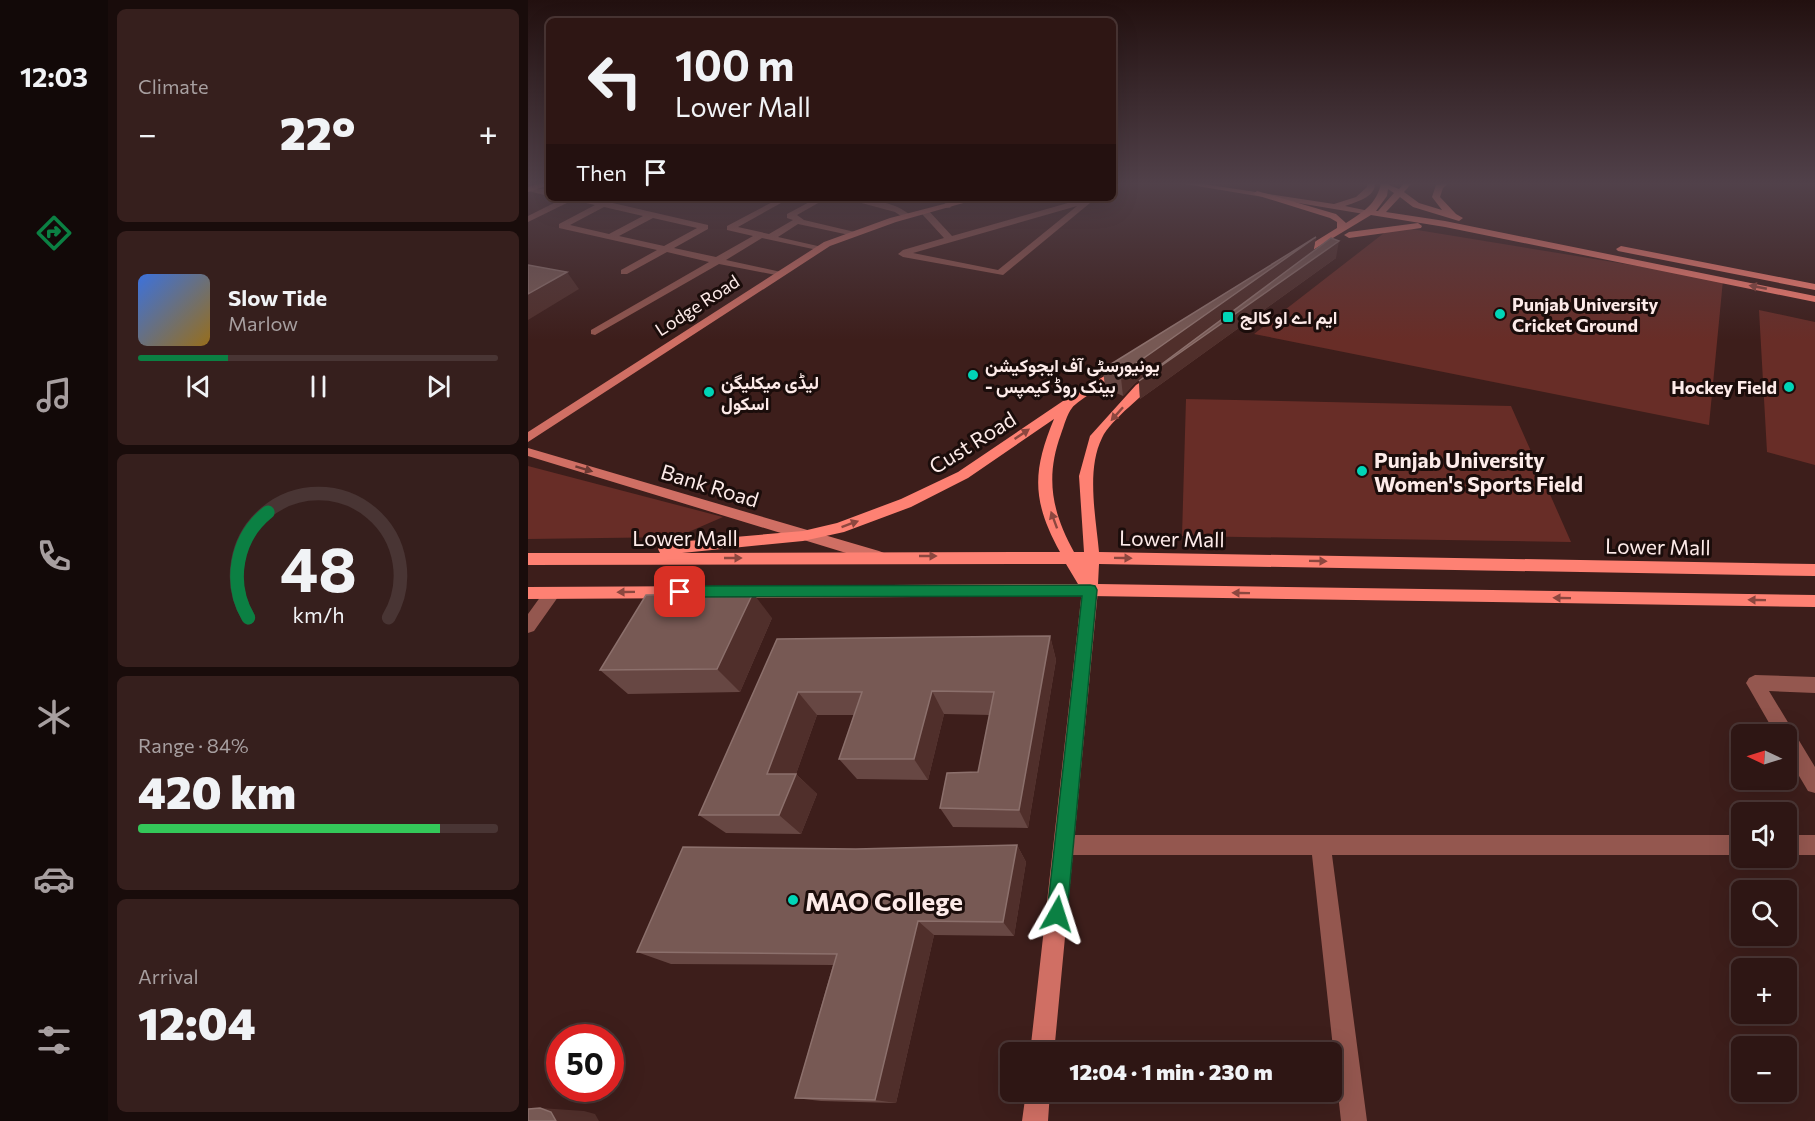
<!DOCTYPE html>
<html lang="en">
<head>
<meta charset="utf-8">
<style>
  :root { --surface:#2e1614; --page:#361f1d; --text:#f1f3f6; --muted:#a79fa0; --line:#493534; --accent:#0b8043 }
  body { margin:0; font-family:Commissioner,Vazirmatn,sans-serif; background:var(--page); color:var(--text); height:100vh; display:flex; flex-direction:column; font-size:22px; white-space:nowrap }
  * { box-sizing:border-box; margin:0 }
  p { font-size:20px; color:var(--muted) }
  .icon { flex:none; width:33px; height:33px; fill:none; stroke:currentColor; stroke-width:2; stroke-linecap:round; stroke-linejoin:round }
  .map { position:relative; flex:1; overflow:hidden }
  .panel { display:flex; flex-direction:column; gap:9px; padding:9px; background:#190c0b; width:420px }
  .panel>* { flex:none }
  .top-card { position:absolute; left:18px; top:18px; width:570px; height:183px; border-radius:9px; box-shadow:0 6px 24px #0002,0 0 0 2px var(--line); background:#2e1614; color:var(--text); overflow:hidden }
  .needle { width:39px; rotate:274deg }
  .controls { position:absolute; left:1203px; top:724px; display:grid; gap:12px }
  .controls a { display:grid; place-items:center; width:66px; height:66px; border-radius:9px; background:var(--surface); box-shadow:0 6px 24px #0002,0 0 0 2px var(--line); font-size:30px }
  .speed { position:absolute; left:18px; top:1024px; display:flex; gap:12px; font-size:30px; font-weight:700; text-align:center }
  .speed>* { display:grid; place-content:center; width:78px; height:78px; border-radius:50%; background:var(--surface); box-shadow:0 6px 24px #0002,0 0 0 2px var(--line); line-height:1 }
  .speed .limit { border:9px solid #d22; background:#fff; color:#111 }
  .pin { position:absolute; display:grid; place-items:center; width:51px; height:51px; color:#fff; margin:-26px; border-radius:12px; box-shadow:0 3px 9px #0006 }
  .me { position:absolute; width:66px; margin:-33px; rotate:6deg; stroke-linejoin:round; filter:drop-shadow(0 0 4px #0008) }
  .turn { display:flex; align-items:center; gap:21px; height:126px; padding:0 30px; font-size:27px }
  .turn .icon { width:78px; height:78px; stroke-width:2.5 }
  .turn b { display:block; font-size:42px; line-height:51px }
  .then { display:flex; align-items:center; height:57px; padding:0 30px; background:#0003; gap:12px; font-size:22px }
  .big { font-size:45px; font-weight:800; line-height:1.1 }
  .panel .tile { flex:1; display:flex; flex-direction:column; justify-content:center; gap:9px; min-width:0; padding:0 21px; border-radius:9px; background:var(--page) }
  .panel .dial { align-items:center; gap:0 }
  .dial svg { height:156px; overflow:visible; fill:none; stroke:var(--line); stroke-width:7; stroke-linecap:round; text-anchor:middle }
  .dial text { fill:var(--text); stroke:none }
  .song { display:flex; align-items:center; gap:18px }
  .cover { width:72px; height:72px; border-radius:9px; background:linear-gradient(135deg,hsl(220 70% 55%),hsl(40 70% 35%)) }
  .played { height:6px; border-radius:3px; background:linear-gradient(90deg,var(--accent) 25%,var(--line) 25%) }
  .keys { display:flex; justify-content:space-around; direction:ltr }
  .heat { display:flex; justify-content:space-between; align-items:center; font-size:33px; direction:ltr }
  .charge { height:9px; border-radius:4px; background:linear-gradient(90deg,#34c759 84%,var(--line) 0) }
  .trip { position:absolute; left:472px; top:1042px; width:342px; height:60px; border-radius:9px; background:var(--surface); box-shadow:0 6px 24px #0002,0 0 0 2px var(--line); font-weight:800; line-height:60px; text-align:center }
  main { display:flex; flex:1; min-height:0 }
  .dock { display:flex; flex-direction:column; width:108px; justify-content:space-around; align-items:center; background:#120908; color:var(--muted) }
  .dock .icon { width:42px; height:42px }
  .dock .selected { color:var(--accent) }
  .dock b { font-size:27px; color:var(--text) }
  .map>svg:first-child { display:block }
</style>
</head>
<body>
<main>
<nav class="dock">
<b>12:03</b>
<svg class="icon selected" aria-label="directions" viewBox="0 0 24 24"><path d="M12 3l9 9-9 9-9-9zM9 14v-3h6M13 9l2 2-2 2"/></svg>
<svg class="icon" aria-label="music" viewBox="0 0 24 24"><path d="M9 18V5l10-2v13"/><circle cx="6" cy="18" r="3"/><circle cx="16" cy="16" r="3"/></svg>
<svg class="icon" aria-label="phone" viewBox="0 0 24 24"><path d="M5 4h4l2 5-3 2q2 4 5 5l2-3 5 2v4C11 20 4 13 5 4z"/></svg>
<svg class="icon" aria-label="climate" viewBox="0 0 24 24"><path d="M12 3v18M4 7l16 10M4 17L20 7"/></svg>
<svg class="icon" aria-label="car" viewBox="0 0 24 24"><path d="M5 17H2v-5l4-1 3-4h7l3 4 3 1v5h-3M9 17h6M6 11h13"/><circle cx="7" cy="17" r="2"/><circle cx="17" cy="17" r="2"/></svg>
<svg class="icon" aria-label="filters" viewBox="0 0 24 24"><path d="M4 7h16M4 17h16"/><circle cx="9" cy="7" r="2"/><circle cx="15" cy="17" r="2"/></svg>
</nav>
<section class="panel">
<div class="tile"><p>Climate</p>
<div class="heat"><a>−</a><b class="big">22°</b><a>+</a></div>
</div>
<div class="tile">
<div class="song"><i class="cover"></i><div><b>Slow Tide</b><p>Marlow</p></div></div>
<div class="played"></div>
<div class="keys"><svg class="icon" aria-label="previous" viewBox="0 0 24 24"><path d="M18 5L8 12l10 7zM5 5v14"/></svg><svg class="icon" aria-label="pause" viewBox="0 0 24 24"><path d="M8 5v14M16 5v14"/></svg><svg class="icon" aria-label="next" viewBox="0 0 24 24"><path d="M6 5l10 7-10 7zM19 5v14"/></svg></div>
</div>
<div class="tile dial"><svg viewBox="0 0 100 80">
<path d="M14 69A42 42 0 1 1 86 69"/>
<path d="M14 69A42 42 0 0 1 24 15" stroke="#0b8043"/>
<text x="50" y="56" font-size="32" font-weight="700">48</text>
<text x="50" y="72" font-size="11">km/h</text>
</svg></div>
<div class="tile"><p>Range · 84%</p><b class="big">420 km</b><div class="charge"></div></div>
<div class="tile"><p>Arrival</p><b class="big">12:04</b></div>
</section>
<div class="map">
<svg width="1287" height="1121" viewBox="0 0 1287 1121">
  <rect width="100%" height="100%" fill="#3d1e1b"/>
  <path fill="#682d27" d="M865,226L1195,280L1181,425L726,334Z
    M1231,310L1287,322V465L1239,452Z
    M658,399L983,406L1043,542L654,536Z
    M0,466L195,517L149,537L0,539Z"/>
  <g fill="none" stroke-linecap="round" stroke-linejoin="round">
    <path fill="#94574f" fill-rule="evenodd" d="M0,187L21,190V196L0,191Z
      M36,198L76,201L180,225V229L146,248L188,257L225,236L199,230V226L252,198H262L210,227L241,234L265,220L259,218V214L289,198H299L269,215L276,220L331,233L326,236L270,224L250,237L294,247V251L234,238L198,260L253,272V276L191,264L67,335L63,334V330L181,262L139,252L99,274H93V270L129,250L31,228V224L67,205L45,200L0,222V216ZM76,207L115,216L81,234L42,225ZM125,218L169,228L136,246L91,236Z
      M315,198C336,198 368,201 383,216L376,218L367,212Z
      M421,198H430L422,208H416L415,206Z
      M568,198L475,275L375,257L370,254L375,250L416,238L394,214V210H400L424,236L554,199ZM549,206L470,270L385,253Z
      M24,587L30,589L32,593L30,597L6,631L0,633V614L18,589Z
      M1227,675L1287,677V693L1241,691L1287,767V793L1280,791L1258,754V735H1248L1221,688L1218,683L1221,678Z
      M536,835H1214V855H804L839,1121H813L784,855H536L529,852L526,845L529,838Z
      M1258,835H1287V855H1258Z"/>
    <path fill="#d06f64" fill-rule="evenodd" d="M12,183H21V185L0,192V187Z
      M651,183H669L806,204L828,197L839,187V183H847C848,197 828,202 817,206L846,212L842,215Z
      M439,198H453L368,222L302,246L0,442V432L296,242L362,218Z
      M0,448L351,551L356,553L358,557L356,561L351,563L0,456Z
      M562,584L567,586L570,590L526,1053H502L554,590L557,586Z
      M498,1092H522L520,1121H494Z"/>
    <path fill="#fe8173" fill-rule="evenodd" d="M853,183H861V185L871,189L876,183H884L876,192L891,203L914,210L904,197L908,185L921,183L915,188L912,197L928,214L935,218L931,221L885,207L872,197L858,212L917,221L1287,296V302L917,227L843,215L770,259L767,258V254L809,228V222L802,218L725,194L729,191L808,214L818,223C835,212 849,204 853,183ZM860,189L866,193L850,211H848L859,196Z
      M890,223L894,226L893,228L821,238L816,235L821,232Z
      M1093,246L1287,284V290L1090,251L1088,249Z
      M593,366L599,369L597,371C586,379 550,400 544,408C539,414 536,426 533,434C517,478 524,512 546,552H556L551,476L562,436L608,385L626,374L632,378C618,394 583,419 574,438C558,470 568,518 571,552L1287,564V576L571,564L570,584L1287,595V607L562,596L0,599V587L550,584L538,564L0,565V553H132L130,549L132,545L137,543L275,531L309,523L373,499L430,472L535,401ZM526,419C504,472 504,501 532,552L154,553L275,541L316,532L383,507L440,478Z"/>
  </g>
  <path fill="#674743" d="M788,237L785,252L808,258L633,384L612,399L611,381L661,344L607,383L595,396L577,388L575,369Z
    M244,618L212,692L100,694L72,670Z
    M522,636L528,660L500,828L425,827L412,808L450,772L462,715L416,714L400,780L329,779L311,759L326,715H289L268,774L289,794L273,834L198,833L171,815L249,639Z
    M489,845L498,862L486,936L406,935L368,1103L293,1101L267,1098L305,965L143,964L109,952L328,849Z"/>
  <path fill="#502f2b" d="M788,237L785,254L607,383L595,396L593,378L606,365Z
    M811,241L808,258L633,384L612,399L611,381Z
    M39,272L51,289L0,320V294Z
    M225,593L244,618L212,692L189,669Z
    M522,636L528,660L500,828L491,810Z
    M404,691L416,714L400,780L386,759Z
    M270,692L289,715L268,774L289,794L273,834L251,815L239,774Z
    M489,845L498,862L486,936L475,922Z
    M390,921L406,935L368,1103L347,1100Z
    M12,1108L56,1111L67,1114L71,1121H28Z"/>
  <path fill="#775954" stroke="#8c706c" stroke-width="1.5" d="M788,237L606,365L593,378L575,369Z
    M803,238L811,241L633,366L611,381Z
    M0,265L39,272L0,294Z
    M225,593L189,669L72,670L118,595Z
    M522,636L491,810L412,808L419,773L450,772L466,692L404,691L386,759H311L334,692H270L239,774H268L251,815H171L249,639Z
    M489,845L475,922L390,921L347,1100L267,1098L309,954L109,952L155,847L328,849Z
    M12,1108L23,1112L28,1121H0V1109Z"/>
  <defs><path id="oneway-solid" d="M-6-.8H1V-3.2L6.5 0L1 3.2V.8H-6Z" transform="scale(1.5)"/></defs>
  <g fill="#8c473f">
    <use href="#oneway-solid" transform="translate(1230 287) rotate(-169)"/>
    <use href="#oneway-solid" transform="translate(589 414) rotate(132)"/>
    <use href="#oneway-solid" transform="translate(494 434) rotate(-34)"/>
    <use href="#oneway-solid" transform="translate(526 520) rotate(-110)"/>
    <use href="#oneway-solid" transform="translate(322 524) rotate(-20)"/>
    <use href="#oneway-solid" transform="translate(400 556)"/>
    <use href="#oneway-solid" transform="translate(205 558)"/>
    <use href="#oneway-solid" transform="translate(595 558) rotate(1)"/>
    <use href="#oneway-solid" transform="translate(790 561) rotate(1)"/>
    <use href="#oneway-solid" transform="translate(98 592) rotate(179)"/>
    <use href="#oneway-solid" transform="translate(713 593) rotate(-179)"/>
    <use href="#oneway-solid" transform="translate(1034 598) rotate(-179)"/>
    <use href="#oneway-solid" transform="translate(1229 600) rotate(-179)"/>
  </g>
  <use fill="#6c3933" href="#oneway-solid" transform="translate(56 469) rotate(17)"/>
  <linearGradient id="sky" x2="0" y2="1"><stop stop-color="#22100f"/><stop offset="0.54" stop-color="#51414a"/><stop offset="1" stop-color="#51414a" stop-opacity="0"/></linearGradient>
  <rect width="1287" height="340" fill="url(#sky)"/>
  <path fill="#0b8043" stroke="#07532c" stroke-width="1.5" d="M562,585L567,586L569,590L539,914L536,921L529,924L522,921L519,914L554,596L152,597L147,596L145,592L147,588L152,586Z"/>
  <g fill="#00d5b7" stroke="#1b0d0b" stroke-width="2">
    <circle cx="972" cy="314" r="6"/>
    <rect x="694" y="311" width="12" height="12" rx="3"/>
    <circle cx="445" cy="375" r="6"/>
    <circle cx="1261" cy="387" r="6"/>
    <circle cx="181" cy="392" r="6"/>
    <circle cx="834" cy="471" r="6"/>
    <circle cx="265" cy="900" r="6"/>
  </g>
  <g text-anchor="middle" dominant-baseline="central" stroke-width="6" stroke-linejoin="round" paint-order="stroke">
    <g font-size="18" font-weight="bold" fill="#fdebe9" stroke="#1b0d0b" text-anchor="start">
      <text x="984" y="304">Punjab University<tspan x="984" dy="21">Cricket Ground</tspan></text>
      <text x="712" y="317">ایم اے او کالج</text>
      <text x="457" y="365">یونیورسٹی آف ایجوکیشن<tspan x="457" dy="21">- بینک روڈ کیمپس</tspan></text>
      <text x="193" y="382">لیڈی میکلیگن<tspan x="193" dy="21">اسکول</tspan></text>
      <text x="1249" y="387" text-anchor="end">Hockey Field</text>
    </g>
    <g font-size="18" fill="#fdebe9" stroke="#1b0d0b">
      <text transform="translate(169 305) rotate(-33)">Lodge Road</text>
    </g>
    <g font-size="21" fill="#fdebe9" stroke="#1b0d0b">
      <text transform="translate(444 442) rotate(-32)">Cust Road</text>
      <text transform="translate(182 485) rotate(17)">Bank Road</text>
      <text x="157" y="537">Lower Mall</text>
      <text transform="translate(644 538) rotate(1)">Lower Mall</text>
      <text transform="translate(1130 546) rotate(1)">Lower Mall</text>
    </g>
    <g font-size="21" font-weight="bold" fill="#fdebe9" stroke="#1b0d0b" text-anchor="start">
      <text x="846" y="459">Punjab University<tspan x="846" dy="24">Women's Sports Field</tspan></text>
    </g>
    <g font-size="26" font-weight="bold" fill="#fdebe9" stroke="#1b0d0b" text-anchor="start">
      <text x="277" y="900">MAO College</text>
    </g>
  </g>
</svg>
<div class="controls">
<a><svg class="needle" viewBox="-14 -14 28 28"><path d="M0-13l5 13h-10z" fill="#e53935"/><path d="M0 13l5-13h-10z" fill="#a79fa0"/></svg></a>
<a><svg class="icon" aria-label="sound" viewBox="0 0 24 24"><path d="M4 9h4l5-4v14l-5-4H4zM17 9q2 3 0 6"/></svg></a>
<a><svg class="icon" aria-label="search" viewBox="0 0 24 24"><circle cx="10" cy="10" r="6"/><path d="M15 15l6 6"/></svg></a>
<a>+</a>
<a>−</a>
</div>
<div class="speed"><div class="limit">50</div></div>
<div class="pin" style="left:152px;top:592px;background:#d93025"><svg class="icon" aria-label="arrive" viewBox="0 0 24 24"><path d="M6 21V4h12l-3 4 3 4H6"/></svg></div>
<svg class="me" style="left:529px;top:914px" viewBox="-20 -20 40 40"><path d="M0-17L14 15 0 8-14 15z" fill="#0b8043" stroke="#fff" stroke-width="4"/></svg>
<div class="trip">12:04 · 1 min · 230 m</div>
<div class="top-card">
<div class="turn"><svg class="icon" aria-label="left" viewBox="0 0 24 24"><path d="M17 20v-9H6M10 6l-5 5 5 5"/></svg><div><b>100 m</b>Lower Mall</div></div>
<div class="then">Then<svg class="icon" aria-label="arrive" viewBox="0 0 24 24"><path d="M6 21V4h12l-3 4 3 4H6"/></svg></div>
</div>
</div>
</main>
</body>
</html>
